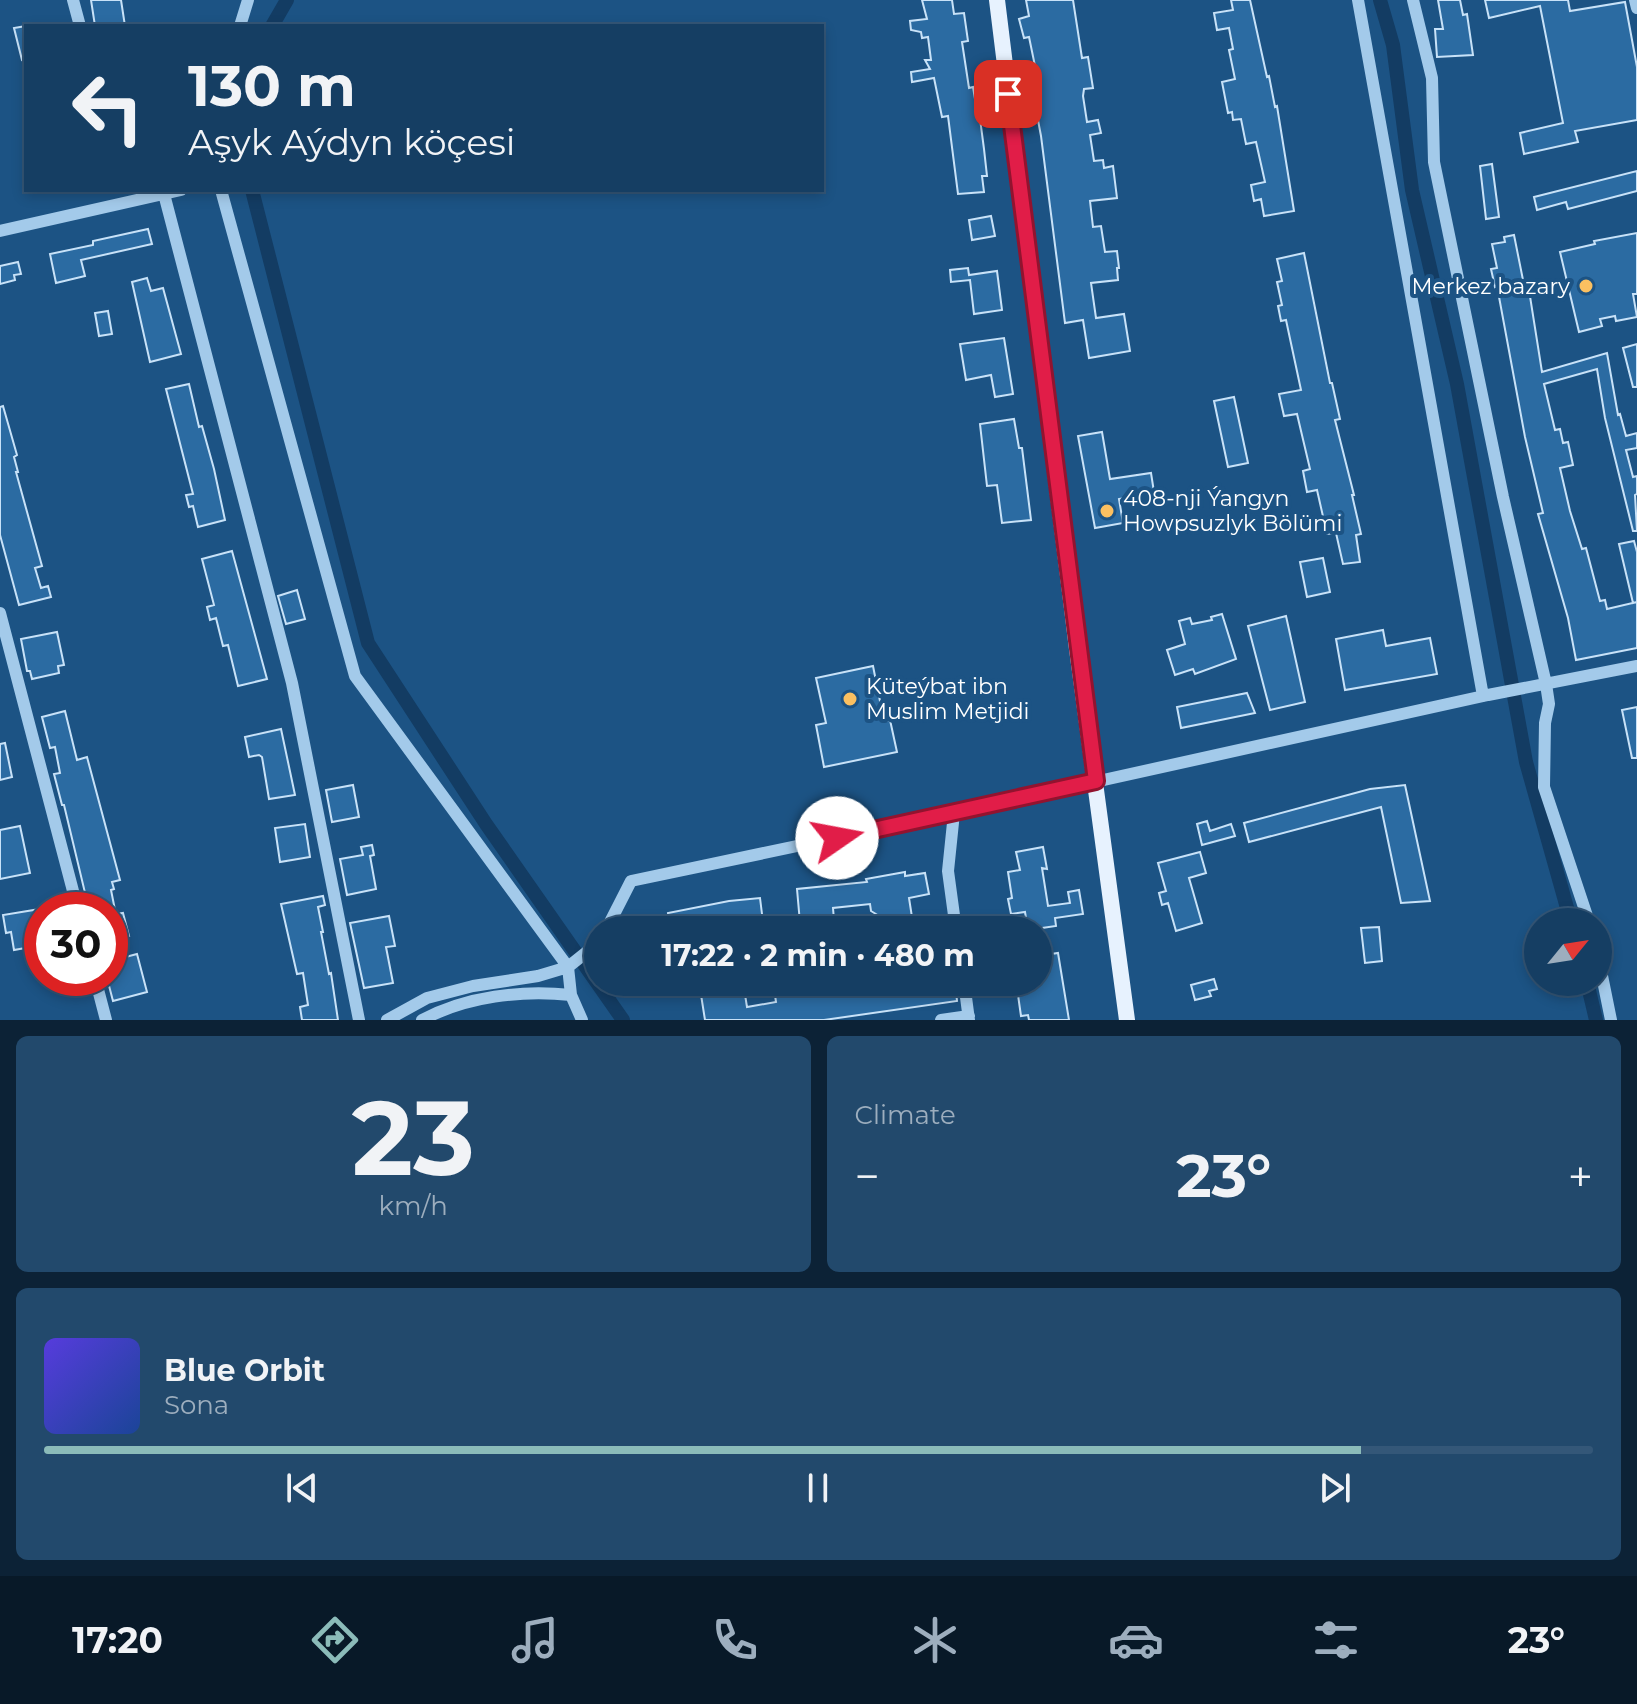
<!DOCTYPE html>
<html lang="en">
<head>
<meta charset="utf-8">
<style>
  :root { --surface:#153e63; --page:#22496c; --text:#f1f3f6; --muted:#9daebe; --line:#345778; --accent:#8bbbb9 }
  body { margin:0; font-family:Montserrat,sans-serif; background:var(--page); color:var(--text); height:100vh; display:flex; flex-direction:column; font-size:30px; white-space:nowrap }
  * { box-sizing:border-box; margin:0 }
  p { font-size:26px; color:var(--muted) }
  .icon { flex:none; width:44px; height:44px; fill:none; stroke:currentColor; stroke-width:2; stroke-linecap:round; stroke-linejoin:round }
  .map { position:relative; height:1020px; overflow:hidden }
  .drawer { display:flex; flex-direction:column; gap:16px; padding:16px; background:#0c2236; flex:1 }
  .drawer>* { flex:none }
  .hud { position:absolute; left:24px; top:24px; width:800px; height:168px; border-radius:0px; box-shadow:0 4px 12px #0003,0 0 0 2px var(--line); background:#153e63; color:var(--text); overflow:hidden }
  .needle { width:52px; rotate:60deg }
  .tools { position:absolute; left:1524px; top:908px; display:grid; gap:16px }
  .tools a { display:grid; place-items:center; width:88px; height:88px; border-radius:50%; background:var(--surface); box-shadow:0 4px 12px #0003,0 0 0 2px var(--line); font-size:40px }
  .speed { position:absolute; left:24px; top:892px; display:flex; gap:16px; font-size:40px; font-weight:700; text-align:center }
  .speed>* { display:grid; place-content:center; width:104px; height:104px; border-radius:50%; background:var(--surface); box-shadow:0 4px 12px #0003,0 0 0 2px var(--line); line-height:1 }
  .speed .limit { border:12px solid #d22; background:#fff; color:#111 }
  .pin { position:absolute; display:grid; place-items:center; width:68px; height:68px; color:#fff; margin:-34px; border-radius:16px; box-shadow:0 4px 12px #0006 }
  .me { position:absolute; width:88px; margin:-44px; rotate:78deg; stroke-linejoin:round; filter:drop-shadow(0 0 6px #0008) }
  .turn { display:flex; align-items:center; gap:28px; height:168px; padding:0 32px; font-size:36px }
  .turn .icon { width:104px; height:104px; stroke-width:2.5 }
  .turn b { display:block; font-size:56px; line-height:68px }
  .big { font-size:60px; font-weight:700; line-height:1.1 }
  .drawer .widget { flex:1; display:flex; flex-direction:column; justify-content:center; gap:12px; min-width:0; padding:0 28px; border-radius:12px; background:var(--page) }
  .drawer .dial { align-items:center; gap:0 }
  .dial b { font-size:104px; line-height:1 }
  .song { display:flex; align-items:center; gap:24px }
  .cover { width:96px; height:96px; border-radius:12px; background:linear-gradient(135deg,hsl(250 70% 55%),hsl(220 70% 35%)) }
  .played { height:8px; border-radius:4px; background:linear-gradient(90deg,var(--accent) 85%,var(--line) 85%) }
  .keys { display:flex; justify-content:space-around; direction:ltr }
  .heat { display:flex; justify-content:space-between; align-items:center; font-size:44px; direction:ltr }
  .drawer .tiles { flex:1; display:grid; gap:16px; grid-template-columns:1fr 1fr }
  .widget:last-child { grid-column:span 2 }
  .trip { position:absolute; left:584px; top:916px; width:468px; height:80px; border-radius:40px; background:var(--surface); box-shadow:0 4px 12px #0003,0 0 0 2px var(--line); font-weight:700; line-height:80px; text-align:center }
  .menu { display:flex; height:128px; justify-content:space-around; align-items:center; background:#081928; color:var(--muted) }
  .menu .icon { width:56px; height:56px }
  .menu .current { color:var(--accent) }
  .menu b { font-size:36px; color:var(--text) }
  .map>svg:first-child { display:block }
</style>
</head>
<body>
<div class="map">
<svg width="1637" height="1020" viewBox="0 0 1637 1020">
  <rect width="100%" height="100%" fill="#1c5384"/>
  <g fill="none" stroke-linecap="round" stroke-linejoin="round">
    <path stroke="#133c63" stroke-width="14" d="M1380,0L1393,45L1412,190L1457,384L1526,762L1571,922
      M272,26L287,0
      M252,190L368,643L486,824L623,1020
      M1587,982L1596,1020"/>
  </g>
  <path fill="#2b6ba2" stroke="#c8e2f8" stroke-width="2" d="M91,0H121L125,26H95Z
    M922,0H952L954,14L964,13L968,41L962,42L969,88L973,87L977,111H979L984,149L987,176H982L984,192L958,194L948,116L942,117L934,78L912,82L911,72L930,69L925,60H931L928,37L922,38L921,32L911,30L910,21L927,19Z
    M1026,0H1073L1082,58L1088,57L1093,88L1084,89L1083,96L1087,122L1098,120L1101,133L1090,135L1094,161L1103,160L1104,168L1113,166L1117,198L1090,201L1093,227L1101,226L1105,252L1117,251L1119,268H1117L1118,280L1091,283L1096,318L1124,314L1130,351L1089,358L1083,320L1065,323L1041,136L1028,67L1035,66L1029,37L1024,38L1019,19L1029,16Z
    M1231,0H1250L1267,77L1269,76L1275,107L1277,106L1294,211L1264,216L1261,199L1254,201L1251,185L1265,182L1256,142L1246,144L1241,119L1233,120L1232,112L1228,113L1222,82L1235,79L1229,50L1233,49L1229,28L1217,30L1214,13L1233,10Z
    M1438,0H1460L1463,15L1467,14L1473,55L1437,57L1435,29H1443Z
    M1485,0H1568L1570,11L1625,2L1637,67V120L1575,131L1578,142L1524,154L1520,133L1563,123L1540,6L1489,18Z
    M26,26V59L22,60L14,28Z
    M1492,164L1499,217L1486,219L1480,166Z
    M1637,171V191L1568,209L1566,202L1537,210L1534,197Z
    M991,216L995,236L972,240L969,220Z
    M148,229L152,244L81,260L85,276L56,283L50,254L93,245V241Z
    M1637,233V294H1633L1637,317L1616,321L1615,316L1600,319L1602,326L1579,332L1560,252L1595,244L1594,241Z
    M1514,235L1525,290H1529L1542,372L1607,353L1618,415L1620,414L1626,436L1637,433V448L1626,450L1633,477L1637,476V494L1635,495L1637,531H1633L1605,418L1597,369L1544,384L1555,430L1560,429L1563,443L1568,442L1573,465L1560,468L1570,511L1582,549L1586,548L1600,601L1605,600L1607,609L1637,602L1633,603L1619,544L1634,541L1637,552V648L1576,660L1568,618L1538,514L1543,513L1525,437L1497,286L1495,287L1491,269L1497,268L1492,244L1505,242L1504,237Z
    M1304,253L1330,383H1332L1340,419L1335,420L1354,495H1352L1361,534L1356,535L1360,562L1343,564L1336,533L1327,534L1317,490L1307,492L1303,471L1310,469L1297,414L1284,416L1279,394L1301,390L1286,320L1281,321L1278,306L1282,305L1277,282L1282,281L1277,259Z
    M18,262L21,274L14,275L15,280L0,284V266Z
    M968,268L969,275L997,271L1002,310L974,314L970,280L951,282L950,270Z
    M147,278L151,291L163,288L181,354L150,362L132,282Z
    M108,311L112,334L99,336L95,313Z
    M1004,338L1013,394L995,397L991,375L966,380L960,344Z
    M1637,344V387H1633L1623,348Z
    M189,384L199,427L202,426L214,469L225,520L198,527L193,506L189,507L186,495L193,494L166,389Z
    M1234,397L1248,463L1228,467L1214,401Z
    M3,406L17,455L14,457L18,472H16L42,566L35,568L41,588L48,586L51,597L19,605L0,535V407Z
    M1014,419L1019,448H1022L1031,520L1002,523L997,485L987,486L980,424Z
    M1102,432L1110,479L1151,473L1154,492L1119,499L1123,523L1095,528L1078,436Z
    M232,551L267,679L238,686L228,645L223,646L216,618L210,620L207,607L214,605L202,559Z
    M1323,558L1330,592L1307,597L1300,562Z
    M297,590L305,619L286,624L278,596Z
    M1222,614L1236,659L1195,674L1193,669L1175,675L1167,650L1185,644L1179,621L1190,618L1192,624L1212,620L1211,617Z
    M1286,616L1305,702L1270,710L1248,626Z
    M1383,630L1386,646L1430,638L1437,674L1345,690L1336,639Z
    M57,632L64,665L58,666L59,673L32,679L30,671H27L21,639Z
    M873,666L884,721L890,720L897,752L824,767L816,725L826,723L816,678Z
    M1247,693L1255,713L1181,728L1177,707Z
    M1637,707V758H1632L1622,710Z
    M65,711L77,760L87,757L120,880L112,882L114,889L111,890L115,910H94L91,895L86,897L64,805H62L54,774L60,773L55,747L50,748L42,717Z
    M281,729L295,795L269,799L262,757L259,755L249,757L245,737Z
    M5,743L12,777L0,780V744Z
    M353,785L359,817L332,822L326,790Z
    M1405,785L1430,901L1401,903L1381,807L1249,842L1244,823L1370,789Z
    M1207,821L1210,831L1231,824L1235,836L1202,845L1197,824Z
    M305,824L310,857L280,862L275,828Z
    M20,826L30,873L0,879V830Z
    M372,845L374,855L370,856L376,889L347,895L340,859L363,855L361,847Z
    M1043,847L1047,869L1042,868L1048,906L1070,903L1068,892L1079,890L1083,914L1055,918L1056,926L1028,930L1025,912L1011,914L1008,899L1012,898L1008,872L1020,870L1016,852Z
    M1200,852L1206,873L1189,878L1202,923L1176,931L1168,903L1162,905L1159,893L1166,891L1158,863Z
    M905,872V876L925,873L929,894L909,898L914,930H902L871,911L870,904L833,908L834,920L800,923L797,889L867,882L866,879Z
    M323,896L325,905L318,907L323,932H321L329,974L331,973L338,1020H302L300,1007L308,1005L303,973L297,974L281,904Z
    M760,898L763,922L734,925L735,930H670L668,913L729,901Z
    M40,909L42,945L14,950L11,932L6,933L3,915Z
    M123,913L129,936L110,940V915Z
    M389,916L395,946L386,947L393,983L364,988L350,923Z
    M1379,927L1382,961L1365,963L1361,928Z
    M1058,953L1069,1020H1029L1028,1015L1021,1016L1017,988L1024,987V982H1038V956Z
    M137,954L147,992L113,1001L107,978H110V961Z
    M1214,979L1217,989L1209,991L1211,996L1195,1000L1191,985Z
    M699,982H743L747,1007L776,1002L775,995L835,985V982H955L957,1001L824,1020H705Z"/>
  <g fill="none" stroke-linecap="round" stroke-linejoin="round">
    <path stroke="#a3caea" stroke-width="12" d="M73,0L80,26
      M1358,0L1483,696
      M1413,0L1432,78L1434,162L1503,497L1546,684L1549,704L1545,723L1544,787L1589,922
      M1635,0L1637,8
      M240,26L248,0
      M221,190L355,676L568,967L571,995L582,1020
      M164,194L292,683L359,1020
      M0,231L181,190
      M0,613L78,910
      M954,813L948,871L956,930
      M606,930L631,881L954,813L1488,695L1637,666
      M1598,956L1611,1020
      M95,978L106,1020
      M964,982L969,1020
      M387,1020L427,998L473,986L538,976L568,967L598,943
      M422,1020C467,996 521,990 571,995
      M941,1020L969,1016"/>
    <path stroke="#e7f2fe" stroke-width="16" d="M997,0L1077,649L1127,1020"/>
  </g>
  <g fill="none" stroke-linecap="round" stroke-linejoin="round">
    <g stroke="#92132f" stroke-width="20">
      <path id="route" d="M837,838L1096,781L1008,94"/>
    </g>
    <use href="#route" stroke="#e11d48" stroke-width="14"/>
  </g>
  <g fill="#fbc061" stroke="#1c5384" stroke-width="3">
    <circle cx="1586" cy="286" r="8"/>
    <circle cx="1107" cy="511" r="8"/>
    <circle cx="850" cy="699" r="8"/>
  </g>
  <g text-anchor="middle" dominant-baseline="central" stroke-width="8" stroke-linejoin="round" paint-order="stroke">
    <g font-size="22" fill="#fff" stroke="#1c5384" text-anchor="start">
      <text x="1570" y="286" text-anchor="end">Merkez bazary</text>
      <text x="1123" y="498">408-nji Ýangyn<tspan x="1123" dy="25">Howpsuzlyk Bölümi</tspan></text>
      <text x="866" y="686">Küteýbat ibn<tspan x="866" dy="25">Muslim Metjidi</tspan></text>
    </g>
  </g>
</svg>
<div class="tools">
<a><svg class="needle" viewBox="-14 -14 28 28"><path d="M0-13l5 13h-10z" fill="#e53935"/><path d="M0 13l5-13h-10z" fill="#9daebe"/></svg></a>
</div>
<div class="speed"><div class="limit">30</div></div>
<div class="pin" style="left:1008px;top:94px;background:#d93025"><svg class="icon" aria-label="arrive" viewBox="0 0 24 24"><path d="M6 21V4h12l-3 4 3 4H6"/></svg></div>
<svg class="me" style="left:837px;top:838px" viewBox="-20 -20 40 40"><circle r="19" fill="#fff"/><path d="M0-13L10 11 0 6-10 11z" fill="#e11d48"/></svg>
<div class="trip">17:22 · 2 min · 480 m</div>
<div class="hud">
<div class="turn"><svg class="icon" aria-label="left" viewBox="0 0 24 24"><path d="M17 20v-9H6M10 6l-5 5 5 5"/></svg><div><b>130 m</b>Aşyk Aýdyn köçesi</div></div>
</div>
</div>
<section class="drawer">
<div class="tiles">
<div class="widget dial"><b>23</b><p>km/h</p></div>
<div class="widget"><p>Climate</p>
<div class="heat"><a>−</a><b class="big">23°</b><a>+</a></div>
</div>
<div class="widget">
<div class="song"><i class="cover"></i><div><b>Blue Orbit</b><p>Sona</p></div></div>
<div class="played"></div>
<div class="keys"><svg class="icon" aria-label="previous" viewBox="0 0 24 24"><path d="M18 5L8 12l10 7zM5 5v14"/></svg><svg class="icon" aria-label="pause" viewBox="0 0 24 24"><path d="M8 5v14M16 5v14"/></svg><svg class="icon" aria-label="next" viewBox="0 0 24 24"><path d="M6 5l10 7-10 7zM19 5v14"/></svg></div>
</div>
</div>
</section>
<nav class="menu">
<b>17:20</b>
<svg class="icon current" aria-label="directions" viewBox="0 0 24 24"><path d="M12 3l9 9-9 9-9-9zM9 14v-3h6M13 9l2 2-2 2"/></svg>
<svg class="icon" aria-label="music" viewBox="0 0 24 24"><path d="M9 18V5l10-2v13"/><circle cx="6" cy="18" r="3"/><circle cx="16" cy="16" r="3"/></svg>
<svg class="icon" aria-label="phone" viewBox="0 0 24 24"><path d="M5 4h4l2 5-3 2q2 4 5 5l2-3 5 2v4C11 20 4 13 5 4z"/></svg>
<svg class="icon" aria-label="climate" viewBox="0 0 24 24"><path d="M12 3v18M4 7l16 10M4 17L20 7"/></svg>
<svg class="icon" aria-label="car" viewBox="0 0 24 24"><path d="M5 17H2v-5l4-1 3-4h7l3 4 3 1v5h-3M9 17h6M6 11h13"/><circle cx="7" cy="17" r="2"/><circle cx="17" cy="17" r="2"/></svg>
<svg class="icon" aria-label="filters" viewBox="0 0 24 24"><path d="M4 7h16M4 17h16"/><circle cx="9" cy="7" r="2"/><circle cx="15" cy="17" r="2"/></svg>
<b>23°</b>
</nav>
</body>
</html>
